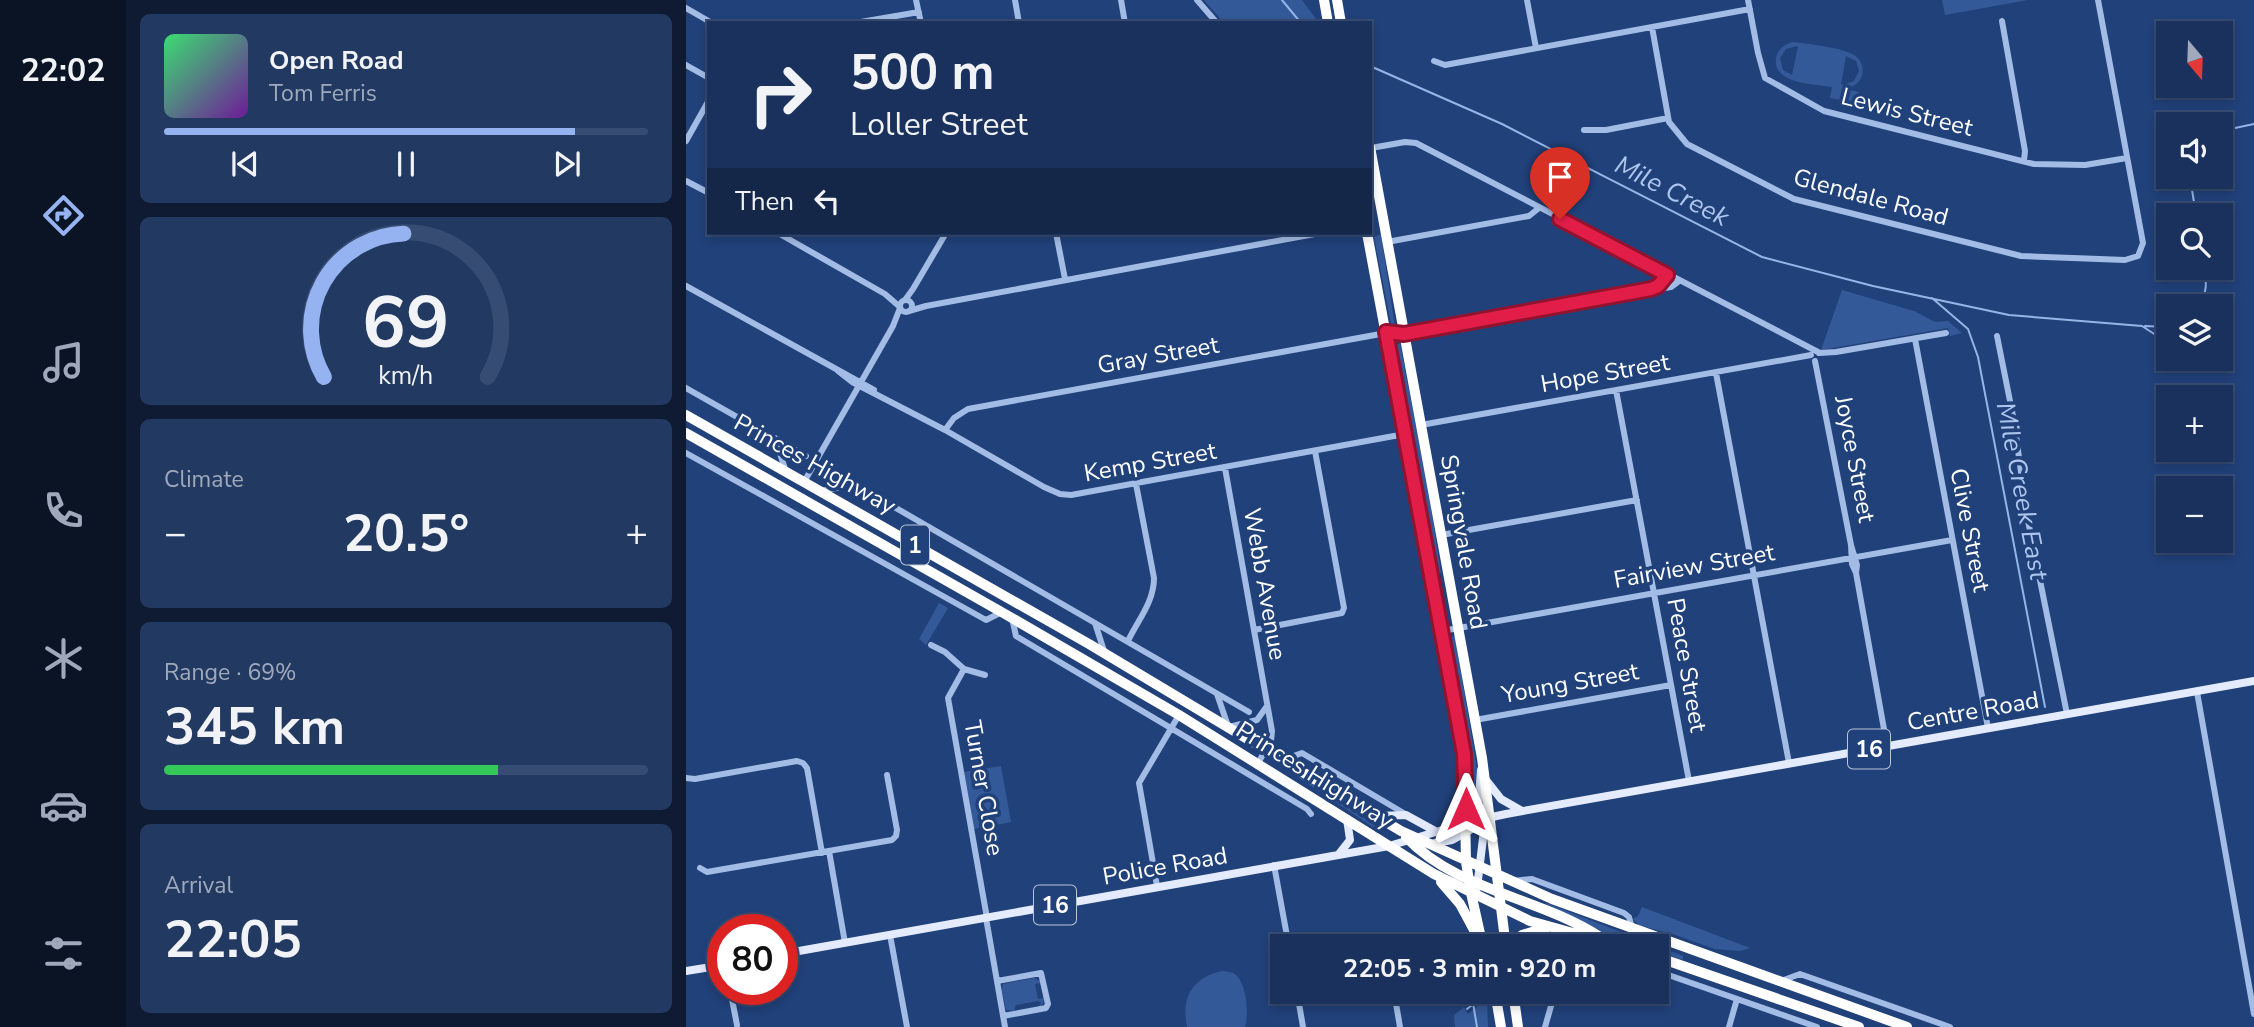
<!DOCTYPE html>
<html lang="en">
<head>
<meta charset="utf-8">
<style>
  :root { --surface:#19315c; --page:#223962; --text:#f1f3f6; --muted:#9fa9bb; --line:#374c72; --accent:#95b2f1 }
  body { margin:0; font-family:"Nunito Sans",sans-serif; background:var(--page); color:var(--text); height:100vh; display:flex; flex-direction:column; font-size:26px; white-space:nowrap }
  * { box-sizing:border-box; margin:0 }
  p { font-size:23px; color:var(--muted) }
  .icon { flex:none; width:38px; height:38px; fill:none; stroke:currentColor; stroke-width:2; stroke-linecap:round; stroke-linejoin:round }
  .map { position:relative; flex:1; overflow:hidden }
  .sheet { display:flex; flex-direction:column; gap:14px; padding:14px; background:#0e1b33; width:560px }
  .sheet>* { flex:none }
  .top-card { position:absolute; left:21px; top:21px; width:665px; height:214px; border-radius:0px; box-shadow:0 4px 10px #0003,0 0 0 2px var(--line); background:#19315c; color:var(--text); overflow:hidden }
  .needle { width:46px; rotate:161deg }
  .buttons { position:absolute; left:1470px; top:21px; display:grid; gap:14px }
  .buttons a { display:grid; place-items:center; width:77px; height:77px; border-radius:0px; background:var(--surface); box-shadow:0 4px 10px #0003,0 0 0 2px var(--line); font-size:35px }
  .speed { position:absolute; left:21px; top:914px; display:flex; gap:14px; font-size:35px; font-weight:700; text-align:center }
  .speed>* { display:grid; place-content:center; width:91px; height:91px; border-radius:50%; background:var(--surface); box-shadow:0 4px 10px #0003,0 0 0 2px var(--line); line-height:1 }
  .speed .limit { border:10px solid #d22; background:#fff; color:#111 }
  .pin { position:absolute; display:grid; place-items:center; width:60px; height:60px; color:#fff; margin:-72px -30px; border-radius:50% 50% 50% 0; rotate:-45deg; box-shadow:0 0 7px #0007 }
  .pin .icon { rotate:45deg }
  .me { position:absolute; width:77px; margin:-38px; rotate:0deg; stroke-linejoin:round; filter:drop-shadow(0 0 5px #0008) }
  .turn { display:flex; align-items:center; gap:24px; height:147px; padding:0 28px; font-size:32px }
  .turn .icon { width:91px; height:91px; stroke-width:2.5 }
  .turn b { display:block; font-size:49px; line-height:60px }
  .then { display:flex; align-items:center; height:66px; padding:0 28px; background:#0003; gap:14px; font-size:26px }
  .big { font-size:52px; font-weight:700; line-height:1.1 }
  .sheet .tile { flex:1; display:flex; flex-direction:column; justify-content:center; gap:10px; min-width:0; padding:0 24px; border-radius:10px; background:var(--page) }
  .sheet .dial { align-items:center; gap:0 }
  .dial svg { height:182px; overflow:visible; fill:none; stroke:var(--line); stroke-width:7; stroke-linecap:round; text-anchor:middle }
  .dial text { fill:var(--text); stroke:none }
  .song { display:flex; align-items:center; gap:21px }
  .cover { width:84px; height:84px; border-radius:10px; background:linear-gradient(135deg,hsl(140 70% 55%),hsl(280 70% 35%)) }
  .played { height:7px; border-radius:4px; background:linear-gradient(90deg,var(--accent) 85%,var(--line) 85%) }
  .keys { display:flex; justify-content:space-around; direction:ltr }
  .heat { display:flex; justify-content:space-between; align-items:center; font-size:38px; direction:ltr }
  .charge { height:10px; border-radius:5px; background:linear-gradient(90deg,#34c759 69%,var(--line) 0) }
  .trip { position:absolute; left:584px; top:934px; width:399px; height:70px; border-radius:0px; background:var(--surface); box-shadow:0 4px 10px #0003,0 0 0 2px var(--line); font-weight:700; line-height:70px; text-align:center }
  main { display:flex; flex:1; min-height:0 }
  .menu { display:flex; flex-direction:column; width:126px; justify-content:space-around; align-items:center; background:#0a1425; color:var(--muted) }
  .menu .icon { width:49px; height:49px }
  .menu .current { color:var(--accent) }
  .menu b { font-size:32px; color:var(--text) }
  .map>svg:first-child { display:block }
</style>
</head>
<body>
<main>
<nav class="menu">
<b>22:02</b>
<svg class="icon current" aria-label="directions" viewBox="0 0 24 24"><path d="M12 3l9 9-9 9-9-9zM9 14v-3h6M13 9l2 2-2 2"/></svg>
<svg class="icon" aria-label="music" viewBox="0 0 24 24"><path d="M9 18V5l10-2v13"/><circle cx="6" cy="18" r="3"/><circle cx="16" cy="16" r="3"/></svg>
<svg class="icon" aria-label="phone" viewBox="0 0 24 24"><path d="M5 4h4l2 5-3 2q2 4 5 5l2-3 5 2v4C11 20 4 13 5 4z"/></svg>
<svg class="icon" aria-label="climate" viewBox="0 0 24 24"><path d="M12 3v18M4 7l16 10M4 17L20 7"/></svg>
<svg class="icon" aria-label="car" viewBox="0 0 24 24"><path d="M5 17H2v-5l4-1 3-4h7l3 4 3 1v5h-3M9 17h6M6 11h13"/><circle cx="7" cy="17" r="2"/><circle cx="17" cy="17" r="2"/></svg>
<svg class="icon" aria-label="filters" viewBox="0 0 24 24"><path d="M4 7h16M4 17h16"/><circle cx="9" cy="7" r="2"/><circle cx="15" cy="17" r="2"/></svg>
</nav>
<section class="sheet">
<div class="tile">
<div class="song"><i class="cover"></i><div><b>Open Road</b><p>Tom Ferris</p></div></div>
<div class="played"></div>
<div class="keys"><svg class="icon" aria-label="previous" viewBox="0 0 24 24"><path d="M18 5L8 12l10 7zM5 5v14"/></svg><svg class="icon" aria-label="pause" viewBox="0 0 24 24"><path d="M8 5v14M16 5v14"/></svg><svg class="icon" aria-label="next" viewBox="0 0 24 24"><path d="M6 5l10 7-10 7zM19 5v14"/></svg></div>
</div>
<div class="tile dial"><svg viewBox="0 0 100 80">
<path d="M14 69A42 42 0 1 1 86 69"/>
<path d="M14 69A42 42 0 0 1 49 6" stroke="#95b2f1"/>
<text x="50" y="56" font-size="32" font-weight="700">69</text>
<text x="50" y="72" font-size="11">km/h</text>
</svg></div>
<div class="tile"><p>Climate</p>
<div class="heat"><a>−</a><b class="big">20.5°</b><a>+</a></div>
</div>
<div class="tile"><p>Range · 69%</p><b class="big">345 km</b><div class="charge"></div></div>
<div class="tile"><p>Arrival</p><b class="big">22:05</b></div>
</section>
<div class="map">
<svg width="1568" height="1027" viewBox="0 0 1568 1027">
  <rect width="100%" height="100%" fill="#21417a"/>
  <path fill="#345998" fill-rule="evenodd" d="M518,0H616L633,23H538Z
    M1256,0H1342L1259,15Z
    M1106,42C1119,43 1157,48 1168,55C1175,59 1178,67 1176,75C1174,83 1167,87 1160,89L1173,92L1171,103L1144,98L1146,87C1129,84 1086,84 1090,58C1092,49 1098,45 1106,42ZM1111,46L1112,47L1106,75L1097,70L1094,58L1100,49ZM1160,56L1170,61L1173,71L1168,81L1157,85L1155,84Z
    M695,234L709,327L706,329L688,237Z
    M1156,290L1228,311L1249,322L1262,321L1276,333L1264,336L1262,328L1135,350Z
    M714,343L744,500L755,573L750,574L725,441L720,392L711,345Z
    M253,603L262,608L240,645L233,639Z
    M769,636L791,769L788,807H786L785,803L784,757L766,637Z
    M592,761L695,829L693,831L592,764Z
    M315,766L325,822L288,829L278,772Z
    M860,903L997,956V960L971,951V947C932,947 895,922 861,906Z
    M956,907L1064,948L1054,951L1029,949L987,934L954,926L947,919L952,916Z
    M849,934V937L870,939L878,947H832L835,940Z
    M536,971C538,971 545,972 547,973C561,980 563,1015 559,1027H501C495,997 506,978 536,971Z
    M348,978L354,981L355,983L349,984L352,999L358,998L357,1004L353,1007L355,1003L352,1001L330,1005L328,1011L320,1010L316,990L317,984Z
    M801,999L802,1027H769L768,1015L778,1007L782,1014Z"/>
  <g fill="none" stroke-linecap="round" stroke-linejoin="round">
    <path stroke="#96b5e7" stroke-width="2" d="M596,0L615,23
      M684,66L816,124L1076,257L1187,286L1323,315L1456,326L1482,343
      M1535,131L1568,124
      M1504,177L1510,215
      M1246,298L1282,329L1292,357L1359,707
      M1513,306C1521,292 1521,284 1518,268
      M1459,326L1482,327
      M1503,359L1520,372
      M787,1003L791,1027
      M781,1009L799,995"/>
    <path stroke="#a3bce5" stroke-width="6" d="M230,0L235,23
      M329,0L333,23
      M435,0L439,23
      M511,0L531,23
      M841,0L850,48
      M1062,0L1072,53L1079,78L1138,111L1348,164L1399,165L1441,158
      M0,8L26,23
      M1316,21L1339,151L1338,161
      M169,23L233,12
      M966,27L983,122L1001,144L1108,199L1335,256L1439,260L1452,256L1457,243L1412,0
      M748,61L759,65L1064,9
      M0,65L23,78
      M898,130H920L982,118
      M0,141L23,100
      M685,148L719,142L730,143L1132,352
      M0,181L23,193
      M92,233L199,294L214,307
      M370,233L379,279
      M701,242L843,216L853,208
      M0,286L188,390
      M214 306a6 6 0 1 1 12 0a6 6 0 1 1-12 0Z
      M219,300L227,289L260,233
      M223,311L240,306L634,233
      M718,334L973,289L985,287L993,281
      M1311,336L1328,421L1341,516L1381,714
      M1229,339L1302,728
      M1133,353L1150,352L1260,333
      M1129,361L1165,545L1171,565L1170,573
      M152,371L166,382L259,430L358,487L374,494L385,495L719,434
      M1030,373L1103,763
      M0,388L120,456
      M930,390L1003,781
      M735,425L1125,355
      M259,430L268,418L282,409L700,333
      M89,438L100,472
      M0,453L300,620L316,612
      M139,467L563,712
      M539,468L586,731L585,741L572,763
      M118,482L207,326L214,308
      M135,491L169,484
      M755,535L951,500
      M1165,545L1166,564L1170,573L1201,746
      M326,618L330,636L621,809L625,814
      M409,623L419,654
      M568,630L656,613L658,608L629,451
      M756,631L1266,540
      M442,641C452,620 468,602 468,578L450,484
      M245,645L259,652L278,669L262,698L301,918
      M278,669L299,675
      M1511,692L1568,1014
      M531,694L542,726
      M789,720L985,685
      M543,727L571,720L581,706
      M599,759L616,753L721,815
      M0,778L9,779L111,761L117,763L121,768L136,853
      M143,851L159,943
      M588,865L603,947
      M14,868L21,872L206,840L210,836L211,830L201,775
      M827,881L846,879L938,913L943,917L946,928
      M471,886L453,783L493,715
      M300,918L319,1027
      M204,935L221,1027
      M656,947C669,944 688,936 699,947
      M887,947L890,935
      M971,971L1131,1027
      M311,981L355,973L362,1004L360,1008L317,1016
      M1095,981L1114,974L1264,1027
      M44,989L51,1025
      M611,992L617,1027
      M708,992L714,1027
      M859,1027L869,992
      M1043,1027L1051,999"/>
    <path stroke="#e3ebfd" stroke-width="8" d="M800,780L815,799L836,811
      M691,816L720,815L751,832
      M787,822L792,808L795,770
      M744,844L766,840L802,820
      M703,846L783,822L820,814L1568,681
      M653,854L664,840L661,819
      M791,888L798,830L801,822
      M96,954L703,846
      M0,971L37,965"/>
    <path stroke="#fff" stroke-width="10" d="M638,0L642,23
      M651,0L655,23
      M684,147L796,758L820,947
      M681,233L778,754L780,862L785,893L797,947
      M0,415L403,644L715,831L866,899L1221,1027
      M0,433L319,614L493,715L748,874L844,921L937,947
      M720,837C771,891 853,897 914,937
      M755,882L774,904L788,930
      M827,947L836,935L862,927
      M971,957L1173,1027
      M809,992L815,1027
      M827,992L832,1027"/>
  </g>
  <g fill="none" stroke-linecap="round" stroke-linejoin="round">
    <g stroke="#92132f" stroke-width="18">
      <path id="route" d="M780,809L778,754L700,332L718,334L965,289L972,286L981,275L874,219"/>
    </g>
    <use href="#route" stroke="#e11d48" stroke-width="12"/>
  </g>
  <g text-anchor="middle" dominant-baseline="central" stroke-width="7" stroke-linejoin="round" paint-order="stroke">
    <g fill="#21417a" stroke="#bcc6d7" stroke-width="2">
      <rect x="215" y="525.5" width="28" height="39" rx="5"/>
      <rect x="1162" y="729.5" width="42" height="39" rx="5"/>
      <rect x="348" y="885.5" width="42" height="39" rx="5"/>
    </g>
    <g font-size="23" font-weight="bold" fill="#fff">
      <text x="229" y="545">1</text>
      <text x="1183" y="749">16</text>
      <text x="369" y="905">16</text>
    </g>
    <g font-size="24" fill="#fff" stroke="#21417a">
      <text transform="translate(1221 112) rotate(14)">Lewis Street</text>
      <text transform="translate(1185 197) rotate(15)">Glendale Road</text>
      <text transform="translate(472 355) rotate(-10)">Gray Street</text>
      <text transform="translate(919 373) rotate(-10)">Hope Street</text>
      <text transform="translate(1169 459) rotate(79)">Joyce Street</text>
      <text transform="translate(464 462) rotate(-10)">Kemp Street</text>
      <text transform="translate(129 464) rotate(29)">Princes Highway</text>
      <text transform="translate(1284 530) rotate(79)">Clive Street</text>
      <text transform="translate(778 542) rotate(80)">Springvale Road</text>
      <text transform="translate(1008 566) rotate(-10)">Fairview Street</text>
      <text transform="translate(579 584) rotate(80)">Webb Avenue</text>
      <text transform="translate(1001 665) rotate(80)">Peace Street</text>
      <text transform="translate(884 683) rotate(-10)">Young Street</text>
      <text transform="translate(1287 711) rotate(-10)">Centre Road</text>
      <text transform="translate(629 775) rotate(32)">Princes Highway</text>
      <text transform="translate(298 788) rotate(80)">Turner Close</text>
      <text transform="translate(479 866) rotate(-10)">Police Road</text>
    </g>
    <g font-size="26" font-style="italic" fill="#aec6ed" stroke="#21417a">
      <text transform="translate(986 191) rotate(27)">Mile Creek</text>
      <text transform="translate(1336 491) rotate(79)">Mile Creek East</text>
    </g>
  </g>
</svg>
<div class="buttons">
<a><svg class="needle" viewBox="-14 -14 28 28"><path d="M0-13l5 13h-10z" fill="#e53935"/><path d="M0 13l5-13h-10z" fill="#9fa9bb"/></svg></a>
<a><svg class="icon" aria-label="sound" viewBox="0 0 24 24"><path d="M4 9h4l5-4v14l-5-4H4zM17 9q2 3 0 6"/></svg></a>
<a><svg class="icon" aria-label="search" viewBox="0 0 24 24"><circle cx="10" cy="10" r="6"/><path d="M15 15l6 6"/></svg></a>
<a><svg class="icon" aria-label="layers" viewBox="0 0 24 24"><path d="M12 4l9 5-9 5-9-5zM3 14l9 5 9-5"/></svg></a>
<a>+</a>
<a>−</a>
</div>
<div class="speed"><div class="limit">80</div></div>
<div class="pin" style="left:874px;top:219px;background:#d93025"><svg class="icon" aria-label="arrive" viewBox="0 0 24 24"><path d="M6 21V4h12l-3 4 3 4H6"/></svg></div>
<svg class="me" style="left:780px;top:809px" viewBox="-20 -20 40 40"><path d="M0-17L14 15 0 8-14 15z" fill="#e11d48" stroke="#fff" stroke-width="4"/></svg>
<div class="trip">22:05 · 3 min · 920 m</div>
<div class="top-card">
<div class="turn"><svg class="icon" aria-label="right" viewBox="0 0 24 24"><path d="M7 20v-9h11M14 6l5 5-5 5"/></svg><div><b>500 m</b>Loller Street</div></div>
<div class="then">Then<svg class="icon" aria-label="left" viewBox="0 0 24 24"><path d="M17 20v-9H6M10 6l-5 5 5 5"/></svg></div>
</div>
</div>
</main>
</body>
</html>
